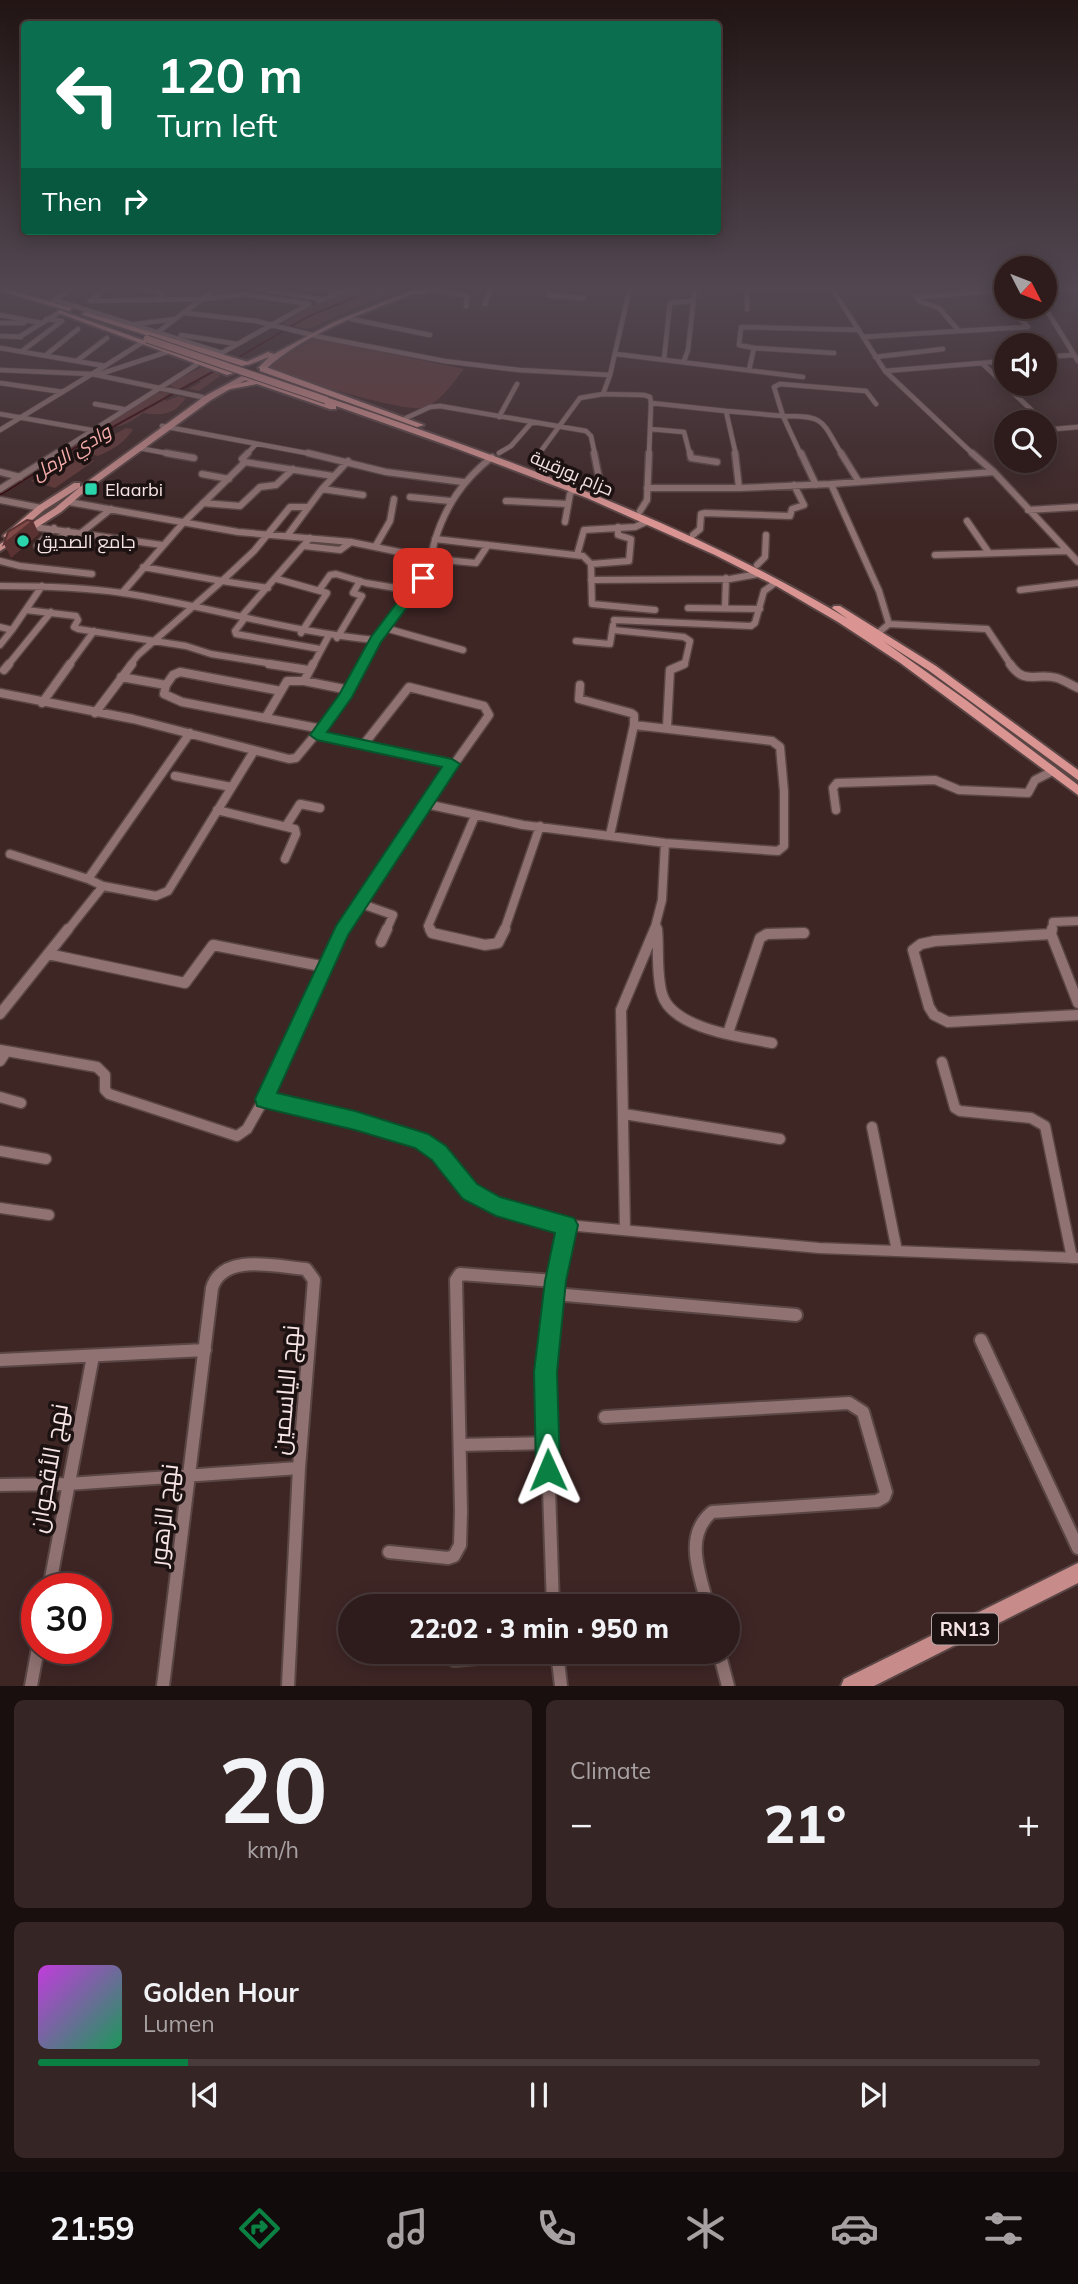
<!DOCTYPE html>
<html lang="en">
<head>
<meta charset="utf-8">
<style>
  :root { --surface:#2e1c1c; --page:#362525; --text:#f1f3f6; --muted:#a7a1a3; --line:#493a3b; --accent:#0b8043 }
  body { margin:0; font-family:Mulish,Cairo,sans-serif; background:var(--page); color:var(--text); height:100vh; display:flex; flex-direction:column; font-size:26px; white-space:nowrap }
  * { box-sizing:border-box; margin:0 }
  p { font-size:23px; color:var(--muted) }
  .icon { flex:none; width:38px; height:38px; fill:none; stroke:currentColor; stroke-width:2; stroke-linecap:round; stroke-linejoin:round }
  .map { position:relative; height:1686px; overflow:hidden }
  .sheet { display:flex; flex-direction:column; gap:14px; padding:14px; background:#190f0f; flex:1 }
  .sheet>* { flex:none }
  .top-card { position:absolute; left:21px; top:21px; width:700px; height:214px; border-radius:7px; box-shadow:0 4px 18px #0003,0 0 0 2px var(--line); background:#0b6e4f; color:#fff; overflow:hidden }
  .needle { width:46px; rotate:132deg }
  .controls { position:absolute; left:994px; top:256px; display:grid; gap:14px }
  .controls a { display:grid; place-items:center; width:63px; height:63px; border-radius:50%; background:var(--surface); box-shadow:0 4px 18px #0003,0 0 0 2px var(--line); font-size:35px }
  .speed { position:absolute; left:21px; top:1573px; display:flex; gap:14px; font-size:35px; font-weight:700; text-align:center }
  .speed>* { display:grid; place-content:center; width:91px; height:91px; border-radius:50%; background:var(--surface); box-shadow:0 4px 18px #0003,0 0 0 2px var(--line); line-height:1 }
  .speed .limit { border:10px solid #d22; background:#fff; color:#111 }
  .pin { position:absolute; display:grid; place-items:center; width:60px; height:60px; color:#fff; margin:-30px; border-radius:14px; box-shadow:0 4px 10px #0006 }
  .me { position:absolute; width:77px; margin:-38px; rotate:359deg; stroke-linejoin:round; filter:drop-shadow(0 0 5px #0008) }
  .turn { display:flex; align-items:center; gap:24px; height:147px; padding:0 21px; font-size:32px }
  .turn .icon { width:91px; height:91px; stroke-width:2.5 }
  .turn b { display:block; font-size:49px; line-height:60px }
  .then { display:flex; align-items:center; height:66px; padding:0 21px; background:#0003; gap:14px; font-size:26px }
  .big { font-size:52px; font-weight:800; line-height:1.1 }
  .sheet .card { flex:1; display:flex; flex-direction:column; justify-content:center; gap:10px; min-width:0; padding:0 24px; border-radius:10px; background:var(--page) }
  .sheet .dial { align-items:center; gap:0 }
  .dial b { font-size:91px; line-height:1 }
  .song { display:flex; align-items:center; gap:21px }
  .cover { width:84px; height:84px; border-radius:10px; background:linear-gradient(135deg,hsl(290 70% 55%),hsl(150 70% 35%)) }
  .played { height:7px; border-radius:4px; background:linear-gradient(90deg,var(--accent) 15%,var(--line) 15%) }
  .keys { display:flex; justify-content:space-around; direction:ltr }
  .heat { display:flex; justify-content:space-between; align-items:center; font-size:38px; direction:ltr }
  .sheet .tiles { flex:1; display:grid; gap:14px; grid-template-columns:1fr 1fr }
  .card:last-child { grid-column:span 2 }
  .trip { position:absolute; left:338px; top:1594px; width:402px; height:70px; border-radius:35px; background:var(--surface); box-shadow:0 4px 18px #0003,0 0 0 2px var(--line); font-weight:800; line-height:70px; text-align:center }
  .tab-bar { display:flex; height:112px; justify-content:space-around; align-items:center; background:#120b0b; color:var(--muted) }
  .tab-bar .icon { width:49px; height:49px }
  .tab-bar .selected { color:var(--accent) }
  .tab-bar b { font-size:32px; color:var(--text) }
  .map>svg:first-child { display:block }
</style>
</head>
<body>
<div class="map">
<svg width="1078" height="1686" viewBox="0 0 1078 1686">
  <rect width="100%" height="100%" fill="#3e2625"/>
  <path fill="#623837" d="M363,287H403L309,329L282,324L312,305Z
    M315,338L464,369C452,383 439,406 420,408C401,411 288,378 272,367V363Z
    M202,367L215,371L220,376L199,391L189,389L201,382L198,379L179,389L172,387L170,383Z
    M164,392L169,393L165,397L166,401L179,396L186,398C174,415 161,416 143,413C132,421 118,431 105,425L156,393Z
    M126,428L133,429C126,442 112,450 98,456L69,448L91,436L110,437Z
    M71,454L94,461L55,488L31,481Z"/>
  <g fill="none" stroke-linecap="round" stroke-linejoin="round">
    <path stroke="#360408" stroke-width="2" d="M239,357L307,317L380,287
      M0,495L73,449L216,370"/>
    <g stroke="#5a4645" stroke-width="6">
      <path id="minor-far4" d="M107,287L90,301L204,299L243,294L309,304L218,355
        M140,287L147,288V291L163,292L159,300
        M245,287L321,299
        M301,287L336,291
        M548,287V295L584,298
        M740,287L833,289
        M747,287V309
        M831,287L885,371L974,455
        M432,289L467,296L466,306
        M1045,290L1078,289
        M20,295L33,287
        M55,300L222,353
        M318,301L357,287
        M52,302L72,287
        M485,304L491,287
        M1044,306L1078,361
        M185,313L256,321L320,337L444,361L519,370L610,375L630,287
        M0,315L41,323
        M351,319L430,335
        M0,323H24
        M136,324L175,319
        M959,331L1028,327L1007,306
        M158,332L218,287
        M181,335L237,344
        M0,336L21,337
        M19,337L60,312
        M863,337L959,331L939,308L919,301L916,297L1006,290
        M143,342L92,374L202,397
        M0,348L105,366
        M754,348L834,353
        M22,351L62,321L46,319
        M616,354L803,377
        M46,355L78,329
        M875,357L943,349
        M1045,357L1072,355
        M664,359L670,303L691,301
        M78,360L107,338
        M684,361L688,350L695,287
        M983,364L1044,422
        M0,370L92,374
        M749,370L754,348L739,345L741,327L859,330
        M885,371L1006,361
        M100,374L170,351
        M0,383L63,392
        M603,394L644,395L650,397L651,403
        M95,404L123,409
        M0,414L91,430
        M499,417L517,384
        M406,418L430,407L440,406L586,431L591,436L595,455
        M1045,422L1055,429L1078,427
        M162,426L317,455
        M650,429L684,432L690,455
        M0,430L92,374
        M139,448L176,455
        M541,451L580,398L603,394L610,375
        M499,453L511,446L532,422
        M54,455L196,365
        M246,455L256,444
        M649,455L651,403L726,411
        M736,455L726,411L783,416L774,387L780,384L866,391L876,404
        M801,455L783,416C826,416 821,420 842,455"/>
    </g>
    <g stroke="#5a4645" stroke-width="9">
      <path id="minor-far3" d="M166,453L194,458
        M308,453L386,472L463,482
        M690,453L691,458L717,462
        M735,453L739,488L831,484
        M801,453L816,485
        M841,453L859,482
        M972,453L994,472L1078,562
        M245,462L242,459L248,453
        M0,472L20,477
        M202,474L229,479
        M647,488H739
        M0,489L57,453
        M322,489L363,495
        M592,490L600,483L594,453
        M410,497L450,501
        M0,500L41,508
        M506,501L568,504
        M69,502L238,532L351,542L433,559L476,563L488,545
        M203,503L240,506L260,487L276,485L293,469
        M1028,510L1078,507
        M640,511L647,500L649,453
        M967,521L989,553
        M565,522L570,494L574,490
        M34,527L162,545
        M54,528L37,546L51,545L68,531
        M81,533L111,509
        M693,535L700,529L701,514L705,513L790,516L792,509L804,505L794,485
        M287,536L322,489L348,461
        M435,539L583,556L591,564L592,604L655,610
        M304,546L340,550L351,542
        M375,547L390,521L394,499
        M577,555L584,530L635,527L646,522
        M935,555L1067,551
        M0,561L20,566L92,574
        M591,564L629,561L631,539L618,535V527
        M757,565L765,557L766,535
        M277,579L327,593L301,633
        M591,580L730,579L758,574
        M222,581L254,551L290,507H308
        M222,581L268,588
        M0,586C41,586 82,587 123,593C208,606 289,632 375,640
        M320,589L330,575L336,574L366,583L414,591
        M1020,590L1078,583
        M122,593L183,523L245,462L333,476
        M688,608L760,609
        M725,608L726,578
        M26,610L76,616L78,620L74,627L78,629L186,646L211,654L280,665
        M241,617L310,538
        M245,618L235,631L236,634L320,649
        M614,620L751,626L755,623L764,591L775,583
        M889,624L987,629L1011,665
        M0,627L12,630L0,645
        M385,628L463,650
        M12,630L42,586
        M613,630L684,637L690,641L685,663L680,665
        M878,633L889,624L879,591L831,484L994,472
        M337,638L362,596L353,593L360,581
        M576,641L610,644L613,625
        M8,665L51,612
        M69,665L94,631
        M130,665L138,655L222,581L143,567
        M313,665L328,637
        M362,665C379,633 405,608 424,576C431,564 431,554 435,540C446,505 463,480 492,457"/>
    </g>
    <g stroke="#5a4645" stroke-width="11">
      <path id="minor-far2" d="M269,664L308,670
        M313,664L304,681L349,690
        M1010,664C1025,686 1036,672 1057,678C1064,680 1071,685 1078,688
        M4,670L9,664
        M121,677L166,685L164,694L182,702L322,729
        M166,685L173,675L180,672L281,691
        M580,685L579,699L631,713L634,715V725
        M0,693L133,719L289,759L296,758L341,704L362,664
        M42,703L70,664
        M95,713L132,664
        M266,717L287,681H304
        M667,727L670,670L684,664
        M317,735L452,764
        M175,776L231,787
        M426,804L523,825L665,843L778,851L784,846V791L780,747L772,741L634,725L610,835
        M217,810L295,829L296,834L285,859
        M836,810L833,788L837,783L935,780L959,790L1028,793L1035,780L1053,771
        M286,826L300,804L320,808
        M10,854L88,879
        M103,886L156,896L168,891L254,751
        M359,903L393,915L386,931
        M657,927V931
        M67,931L103,886L88,879L190,733
        M342,931L394,849L489,715L484,706L409,687L364,744
        M431,931L428,926L475,816
        M504,931L540,826
        M654,931L662,900L665,843
        M1052,931L1053,922L1078,921"/>
    </g>
    <g stroke="#5a4645" stroke-width="13">
      <path id="minor-far1" d="M430,929L432,933L485,945L498,943L505,929
        M657,929C659,950 656,974 662,994C672,1029 742,1037 772,1043
        M1052,929L1051,934L1078,1003
        M1051,934L935,941L921,944L913,950L929,1007L934,1015L948,1022L1078,1015
        M381,942L387,929
        M48,954L185,983L213,945L326,967
        M0,1014L68,929
        M728,1033L760,938L767,934L804,933
        M0,1050L97,1067L105,1075V1090L109,1094L237,1136L247,1129L264,1099L355,1120L421,1140L439,1153L470,1191L496,1206L567,1225L819,1248L1078,1258
        M0,1061L6,1052
        M942,1062L955,1108L960,1111L1031,1118L1045,1126L1072,1258
        M0,1097L21,1103
        M264,1099L343,929
        M624,1114L780,1139
        M872,1127L897,1251
        M0,1151L46,1159
        M0,1208L49,1215
        M625,1229L621,1010L655,929
        M248,1265H255
        M558,1265L567,1225"/>
    </g>
    <g stroke="#5a4645" stroke-width="16">
      <path id="minor" d="M554,1294L796,1315
        M981,1340L1078,1548
        M0,1360L205,1350
        M605,1417L849,1403L863,1412L886,1492L884,1497L877,1501L712,1512C683,1536 700,1575 708,1606
        M460,1445L548,1443
        M0,1485L68,1484L299,1468
        M389,1552L448,1558L454,1556L460,1545L461,1512L456,1280L460,1274L555,1281
        M49,1589L93,1356
        M553,1606L545,1372L559,1263
        M557,1652L561,1686
        M719,1652L728,1686
        M454,1660L547,1652
        M31,1686L38,1648
        M163,1686L212,1288C223,1252 277,1267 306,1269L314,1280L299,1468L288,1686"/>
    </g>
    <g stroke="#5a4645" stroke-width="4">
      <path id="primary" d="M421,287H429L427,289L446,287L418,295L415,293C368,311 301,335 265,370L258,368L269,357L248,365L244,363L268,352L274,354L336,321Z
        M242,376L249,378L211,400L88,489L61,512L0,551V544L8,539L3,536L5,534L38,506L74,483H80V487L205,396ZM80,487L55,508L18,532L44,510Z
        M1078,1563V1583L874,1686H841L844,1679Z"/>
    </g>
    <g stroke="#5a4645" stroke-width="4">
      <path id="trunk" d="M0,287L71,308L72,309L69,311L0,291Z
        M58,311H62L234,373L227,375L58,313Z
        M85,312L248,362L249,364L242,366L83,315L82,314Z
        M260,367H266L424,425L417,427L260,371Z
        M244,376H250L323,401V398H329C507,459 686,522 848,619L832,608L834,606H840L936,666L1078,770V780L928,670L883,641L966,700L1078,785V795L899,662L838,622L778,587L715,555L587,498L455,448L336,406V409H330L257,384L225,390L221,388L249,381L244,380Z"/>
    </g>
    <use href="#minor-far4" stroke="#8f7271" stroke-width="4.5"/>
    <use href="#minor-far3" stroke="#8f7271" stroke-width="6"/>
    <use href="#minor-far2" stroke="#8f7271" stroke-width="8"/>
    <use href="#minor-far1" stroke="#8f7271" stroke-width="10"/>
    <use href="#minor" stroke="#8f7271" stroke-width="12"/>
    <use href="#primary" fill="#c78b8a" fill-rule="evenodd"/>
    <use href="#trunk" fill="#da9492" fill-rule="evenodd"/>
    <g stroke="#5a4645" stroke-width="9" stroke-linecap="butt">
      <path id="trunk-bridge" d="M147,339L326,400"/>
    </g>
    <use href="#trunk-bridge" stroke="#da9492" stroke-width="7"/>
  </g>
  <path fill="#5a3232" d="M33,521L39,534L11,558L4,544Z"/>
  <path fill="#804847" stroke="#5a3232" stroke-width="2" d="M27,520L33,521L4,544L8,532Z"/>
  <linearGradient id="sky" x2="0" y2="1"><stop stop-color="#221514"/><stop offset="0.55" stop-color="#524751"/><stop offset="1" stop-color="#524751" stop-opacity="0"/></linearGradient>
  <rect width="1078" height="523" fill="url(#sky)"/>
  <path fill="#0b8043" stroke="#07532c" stroke-width="2" d="M423,574L429,578L381,642L352,697L327,732L452,759L460,764L348,935L277,1093L355,1111L428,1134L446,1146L477,1184L500,1197L574,1218L578,1225L566,1281L557,1372L560,1470L557,1479L548,1482L540,1479L536,1470L534,1372L545,1281L555,1233L496,1216L463,1199L432,1160L415,1148L355,1130L264,1108L257,1106L255,1099L336,926L442,767L317,740L310,735L339,695L371,637L418,575Z"/>
  <g fill="#2ad5ac" stroke="#1d1212" stroke-width="2.5">
    <rect x="84" y="482" width="14" height="14" rx="3.5"/>
    <circle cx="23" cy="541" r="7"/>
  </g>
  <g text-anchor="middle" dominant-baseline="central" stroke-width="7" stroke-linejoin="round" paint-order="stroke">
    <g font-size="18" fill="#f5e4e3" stroke="#1d1212">
      <text transform="translate(572 473) rotate(23)">حزام بورقيبة</text>
    </g>
    <g font-size="18" fill="#f5e4e3" stroke="#1d1212" text-anchor="start">
      <text x="105" y="489">Elaarbi</text>
      <text x="37" y="541">جامع الصديق</text>
    </g>
    <g font-size="19" font-style="italic" fill="#f6adab" stroke="#1d1212">
      <text transform="translate(71 452) rotate(-31)">وادي الرمل</text>
    </g>
    <rect fill="#1d1212" stroke="#b4a5a4" stroke-width="2" x="932" y="1613.5" width="66" height="31" rx="5"/>
    <g font-size="19" font-weight="bold" fill="#f5e4e3">
      <text x="965" y="1629">RN13</text>
    </g>
    <g font-size="24" fill="#f5e4e3" stroke="#1d1212">
      <text transform="translate(285 1390) rotate(-85)">نهج الياسمين</text>
      <text transform="translate(48 1468) rotate(-80)">نهج الأقحوان</text>
      <text transform="translate(163 1515) rotate(-83)">نهج الزهور</text>
    </g>
  </g>
</svg>
<div class="controls">
<a><svg class="needle" viewBox="-14 -14 28 28"><path d="M0-13l5 13h-10z" fill="#e53935"/><path d="M0 13l5-13h-10z" fill="#a7a1a3"/></svg></a>
<a><svg class="icon" aria-label="sound" viewBox="0 0 24 24"><path d="M4 9h4l5-4v14l-5-4H4zM17 9q2 3 0 6"/></svg></a>
<a><svg class="icon" aria-label="search" viewBox="0 0 24 24"><circle cx="10" cy="10" r="6"/><path d="M15 15l6 6"/></svg></a>
</div>
<div class="speed"><div class="limit">30</div></div>
<div class="pin" style="left:423px;top:578px;background:#d93025"><svg class="icon" aria-label="arrive" viewBox="0 0 24 24"><path d="M6 21V4h12l-3 4 3 4H6"/></svg></div>
<svg class="me" style="left:548px;top:1470px" viewBox="-20 -20 40 40"><path d="M0-17L14 15 0 8-14 15z" fill="#0b8043" stroke="#fff" stroke-width="4"/></svg>
<div class="trip">22:02 · 3 min · 950 m</div>
<div class="top-card">
<div class="turn"><svg class="icon" aria-label="left" viewBox="0 0 24 24"><path d="M17 20v-9H6M10 6l-5 5 5 5"/></svg><div><b>120 m</b>Turn left</div></div>
<div class="then">Then<svg class="icon" aria-label="right" viewBox="0 0 24 24"><path d="M7 20v-9h11M14 6l5 5-5 5"/></svg></div>
</div>
</div>
<section class="sheet">
<div class="tiles">
<div class="card dial"><b>20</b><p>km/h</p></div>
<div class="card"><p>Climate</p>
<div class="heat"><a>−</a><b class="big">21°</b><a>+</a></div>
</div>
<div class="card">
<div class="song"><i class="cover"></i><div><b>Golden Hour</b><p>Lumen</p></div></div>
<div class="played"></div>
<div class="keys"><svg class="icon" aria-label="previous" viewBox="0 0 24 24"><path d="M18 5L8 12l10 7zM5 5v14"/></svg><svg class="icon" aria-label="pause" viewBox="0 0 24 24"><path d="M8 5v14M16 5v14"/></svg><svg class="icon" aria-label="next" viewBox="0 0 24 24"><path d="M6 5l10 7-10 7zM19 5v14"/></svg></div>
</div>
</div>
</section>
<nav class="tab-bar">
<b>21:59</b>
<svg class="icon selected" aria-label="directions" viewBox="0 0 24 24"><path d="M12 3l9 9-9 9-9-9zM9 14v-3h6M13 9l2 2-2 2"/></svg>
<svg class="icon" aria-label="music" viewBox="0 0 24 24"><path d="M9 18V5l10-2v13"/><circle cx="6" cy="18" r="3"/><circle cx="16" cy="16" r="3"/></svg>
<svg class="icon" aria-label="phone" viewBox="0 0 24 24"><path d="M5 4h4l2 5-3 2q2 4 5 5l2-3 5 2v4C11 20 4 13 5 4z"/></svg>
<svg class="icon" aria-label="climate" viewBox="0 0 24 24"><path d="M12 3v18M4 7l16 10M4 17L20 7"/></svg>
<svg class="icon" aria-label="car" viewBox="0 0 24 24"><path d="M5 17H2v-5l4-1 3-4h7l3 4 3 1v5h-3M9 17h6M6 11h13"/><circle cx="7" cy="17" r="2"/><circle cx="17" cy="17" r="2"/></svg>
<svg class="icon" aria-label="filters" viewBox="0 0 24 24"><path d="M4 7h16M4 17h16"/><circle cx="9" cy="7" r="2"/><circle cx="15" cy="17" r="2"/></svg>
</nav>
</body>
</html>
